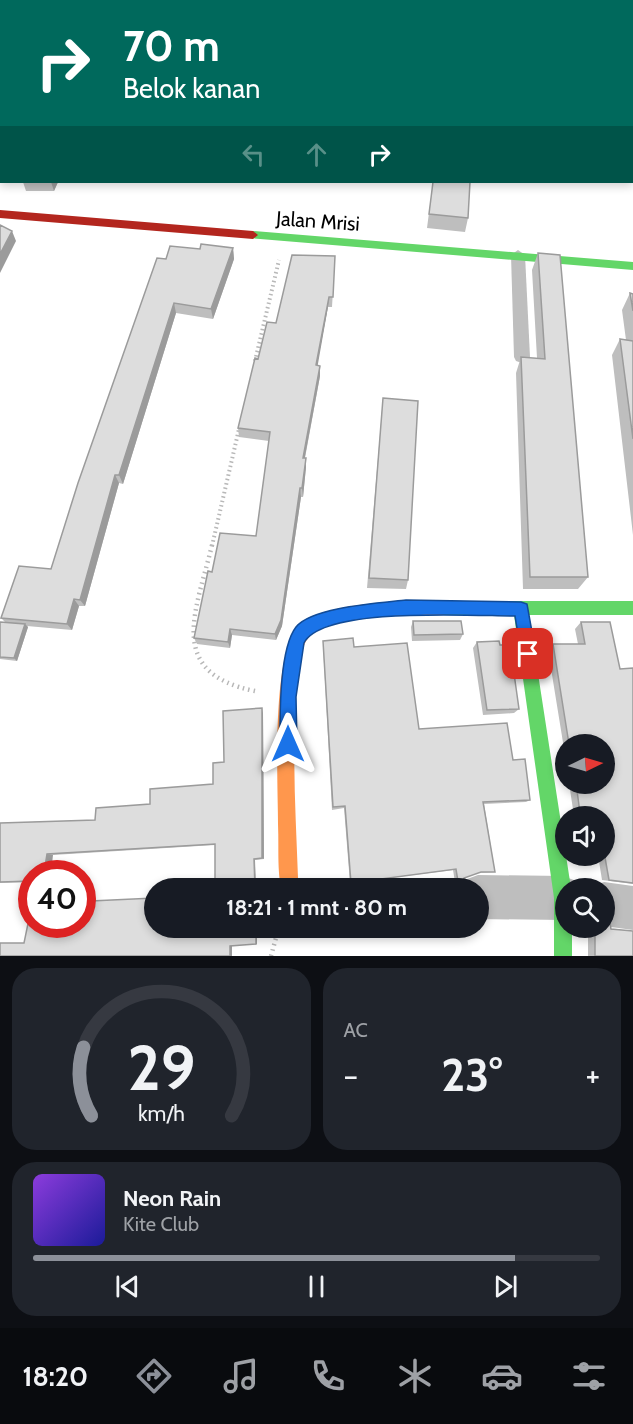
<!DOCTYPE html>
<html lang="id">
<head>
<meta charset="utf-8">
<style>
  :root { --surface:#171b24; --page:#20242c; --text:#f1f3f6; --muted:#9ea1a6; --line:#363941; --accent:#8c9099 }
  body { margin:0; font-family:Cabin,sans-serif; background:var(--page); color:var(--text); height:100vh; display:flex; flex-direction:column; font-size:22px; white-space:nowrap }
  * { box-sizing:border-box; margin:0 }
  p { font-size:20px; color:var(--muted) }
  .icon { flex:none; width:33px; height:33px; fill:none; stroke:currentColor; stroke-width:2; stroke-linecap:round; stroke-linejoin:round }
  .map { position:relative; height:956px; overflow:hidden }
  .side { display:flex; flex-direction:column; gap:12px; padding:12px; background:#0d0f14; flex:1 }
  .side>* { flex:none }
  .banner { position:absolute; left:0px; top:0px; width:633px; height:183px; box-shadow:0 3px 9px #0003; background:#00695c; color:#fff; overflow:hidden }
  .needle { width:39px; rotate:85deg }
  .buttons { position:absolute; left:555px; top:734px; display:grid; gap:12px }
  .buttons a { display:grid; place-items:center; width:60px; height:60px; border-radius:50%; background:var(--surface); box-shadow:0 3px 9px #0003; font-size:30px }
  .speed { position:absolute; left:18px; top:860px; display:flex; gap:12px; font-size:30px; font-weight:700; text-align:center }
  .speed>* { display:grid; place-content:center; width:78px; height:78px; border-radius:50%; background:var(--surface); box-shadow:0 3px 9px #0003; line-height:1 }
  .speed .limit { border:9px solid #d22; background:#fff; color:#111 }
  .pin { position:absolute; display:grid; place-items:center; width:51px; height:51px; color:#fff; margin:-26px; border-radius:12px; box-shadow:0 3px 9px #0006 }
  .me { position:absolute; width:66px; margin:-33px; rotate:0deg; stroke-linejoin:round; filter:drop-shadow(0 0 4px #0008) }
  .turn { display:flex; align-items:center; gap:21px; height:126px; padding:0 24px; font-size:27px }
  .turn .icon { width:78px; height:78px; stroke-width:2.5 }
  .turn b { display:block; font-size:42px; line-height:51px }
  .lanes { display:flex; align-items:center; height:57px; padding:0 24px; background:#0003; justify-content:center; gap:30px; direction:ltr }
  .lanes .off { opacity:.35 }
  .big { font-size:45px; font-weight:800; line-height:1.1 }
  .side .widget { flex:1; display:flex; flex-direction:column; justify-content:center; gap:9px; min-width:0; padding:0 21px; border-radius:24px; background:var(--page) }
  .side .dial { align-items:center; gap:0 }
  .dial svg { height:156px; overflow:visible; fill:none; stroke:var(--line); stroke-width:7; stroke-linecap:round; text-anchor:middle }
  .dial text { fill:var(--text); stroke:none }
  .song { display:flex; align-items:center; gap:18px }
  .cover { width:72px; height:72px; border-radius:9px; background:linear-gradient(135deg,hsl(270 70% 55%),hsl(240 70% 35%)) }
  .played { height:6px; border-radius:3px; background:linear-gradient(90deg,var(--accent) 85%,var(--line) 85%) }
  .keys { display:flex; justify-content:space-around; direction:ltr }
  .heat { display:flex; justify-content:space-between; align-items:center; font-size:33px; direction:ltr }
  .side .tiles { flex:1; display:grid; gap:12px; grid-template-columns:1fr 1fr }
  .widget:last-child { grid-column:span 2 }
  .trip { position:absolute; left:144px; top:878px; width:345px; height:60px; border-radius:30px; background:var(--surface); box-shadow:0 3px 9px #0003; font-weight:800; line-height:60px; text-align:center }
  .menu { display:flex; height:96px; justify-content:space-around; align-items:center; background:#090b0e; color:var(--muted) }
  .menu .icon { width:42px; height:42px }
  .menu .on { color:var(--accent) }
  .menu b { font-size:27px; color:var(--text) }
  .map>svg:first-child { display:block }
</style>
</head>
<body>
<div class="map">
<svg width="633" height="956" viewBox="0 0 633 956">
  <rect width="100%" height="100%" fill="#fff"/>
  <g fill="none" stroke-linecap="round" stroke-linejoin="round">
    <path stroke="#b8b8b8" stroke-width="4" stroke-dasharray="1.5 3" stroke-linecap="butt" d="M255,361L279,260
      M212,546L239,429"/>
    <path stroke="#b8b8b8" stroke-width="4.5" stroke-dasharray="1.5 4" stroke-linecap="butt" d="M212,545C197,609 164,673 255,691
      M271,956L279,927"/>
    <path fill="#bebebe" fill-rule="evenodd" d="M518,250L525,255L530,357L528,361L522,363L516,361L514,357L511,255Z"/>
    <path fill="#bebebe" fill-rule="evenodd" d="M478,875L563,876L579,882L581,888H566V919L563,920L478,919V888H460L462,881Z
      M604,882L633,886V930L604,926V888H589Z"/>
    <path fill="#63d668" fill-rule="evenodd" d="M253,231L633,262V270L249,238L248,235Z
      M443,601H633V615H529L571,888H566V927H572V956H554V898L514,615H443L438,613L436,608L438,603Z"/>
    <path fill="#ff974d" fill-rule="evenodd" d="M443,601L448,603L450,608L448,613L443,615C411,616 343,614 316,631C309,636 305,641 303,649C297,666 297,686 296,703C292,761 296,820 298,878L317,882L320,888H281C277,868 279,845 278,824C278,784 271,656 298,627C322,600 408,602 443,601Z"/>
    <path fill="#b3261e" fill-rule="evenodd" d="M0,210L253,231L258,235L253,239L0,218Z"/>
  </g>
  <path fill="#bebebe" d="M23,182H58L54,191H26Z
    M433,182H470L468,218L465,232L427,228Z
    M233,248L234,259L213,319L176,313L123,484L119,483L85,606H79L72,630L27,626L28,627L17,661L0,659V622H5L1,618L51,569L166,259L200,249Z
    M538,253L588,577L578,589H523L516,373L521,357L537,358L532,270Z
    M335,256L332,307H328L317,365L320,366V376L305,458L306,467L303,497H301L282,626L276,640L232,635L230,648L197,644L194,638L256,536L269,441L239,437L238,428L258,359L276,323Z
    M630,293L633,294V535L612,355L620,339L626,340L622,310Z
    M383,398L408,580L406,589L367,588Z
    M413,621L463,634L460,640L412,641L411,627Z
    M581,622L620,669L633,668V884L602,880L598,855H604V816H573H574L569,783H604V744H566V761L548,650L553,644H578L575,629Z
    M477,642L500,645L519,709L514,713L483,715L473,648Z
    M323,645L354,647L419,729L513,760L530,800L526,802L484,804L495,872L478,873L464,878L461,888H456L453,870L350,883L344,808L332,810Z
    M263,713L264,859L255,860L215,845L53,855L32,873V882L0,883V823L95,820L150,804L213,784L224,762Z
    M588,927H604L611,929L633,956H588Z"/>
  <path fill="#9b9b9b" d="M2,53V72L0,75V56Z
    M51,182H58L54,191Z
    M12,231L16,241L0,273V254Z
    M233,248L234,259L213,319L211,309Z
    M329,297L328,307L316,375V365Z
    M174,303L176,313L123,484L119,475Z
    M320,366V376L303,467V458Z
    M306,458V467L303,497L302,488Z
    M115,475L119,483L85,606L80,600Z
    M300,488L301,497L282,626L276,640L275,634Z
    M74,599L79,606L72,630L67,624Z
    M25,624L28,627L17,661L14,658Z
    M230,629L232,635L230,648L228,642Z
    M262,708L263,713L264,859L262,858Z
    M47,854L53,855L51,873H44Z
    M254,859L255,860L256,888H255Z
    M256,927H257V944H256Z
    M232,945V956H230V946Z"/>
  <path fill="#ddd" stroke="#9b9b9b" stroke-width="1.5" d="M0,34H2V53L0,56Z
    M433,182H470L468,218L429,214Z
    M0,225L12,231L0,254Z
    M201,244L233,248L211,309L174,303L119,475H115L80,600L74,599L67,624L1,618L19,566L51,569L78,483L157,258L166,259L170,246L200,249Z
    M538,253L560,255L588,577H530L521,357L545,359Z
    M292,255L335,256L333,297H329L316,365L320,366L303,458H306L302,488H300L281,620L275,634L230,629L228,642L194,638L208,571L212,572L220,533L256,536L270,432L238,428L255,358L258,359L267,322L276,323Z
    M630,293L633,294V311Z
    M620,339L633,341V439Z
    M383,398L418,401L408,580L369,578Z
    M413,621H461L463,634L414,635Z
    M0,622L25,624L14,658L0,657Z
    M581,622H610L620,669L633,668V883L609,880L604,852V816H574L580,813L576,783H604V744H569L553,644H585Z
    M353,638L354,647L407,643L419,729L507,723L513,760L525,759L530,800L483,802L495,872H481L464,878L461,888H459L456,869L351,883L345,806L333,807L323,641Z
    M499,641L500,645H510L519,709L487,710L477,642Z
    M262,708V858L254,859L255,888H215V844L47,854L44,873H32V881L0,882V823L95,820L96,808L150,804V789L213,784V763L224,762L223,711Z
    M154,898V927H256V944L230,946V956H0V943H24L31,909H32V924H82V910L90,911L91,901Z
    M604,917H609L611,929L633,931V956H595V927H594H604Z"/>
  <path fill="#1a73e8" stroke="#114b97" stroke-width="1.5" d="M406,600L521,602L527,604L536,654L533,659L528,661L522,659L515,616C475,616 323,606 304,643L296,697L297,744L294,750L288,752L283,750L280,744C280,716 279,649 296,627C312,607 380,603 406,600Z"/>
  <g text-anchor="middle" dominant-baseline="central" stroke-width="4.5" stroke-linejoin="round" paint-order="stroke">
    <g font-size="20" fill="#000" stroke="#fff">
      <text transform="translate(318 221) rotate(4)">Jalan Mrisi</text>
    </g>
  </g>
</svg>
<div class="buttons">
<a><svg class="needle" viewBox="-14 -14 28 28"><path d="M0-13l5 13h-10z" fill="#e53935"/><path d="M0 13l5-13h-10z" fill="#9ea1a6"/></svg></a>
<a><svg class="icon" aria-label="sound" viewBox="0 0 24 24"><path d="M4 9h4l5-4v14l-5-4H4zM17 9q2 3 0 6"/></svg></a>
<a><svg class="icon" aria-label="search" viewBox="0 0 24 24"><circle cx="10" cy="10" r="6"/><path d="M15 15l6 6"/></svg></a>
</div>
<div class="speed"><div class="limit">40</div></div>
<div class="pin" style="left:528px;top:654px;background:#d93025"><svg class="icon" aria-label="arrive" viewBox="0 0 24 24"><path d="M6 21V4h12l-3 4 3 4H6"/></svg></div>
<svg class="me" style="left:288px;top:744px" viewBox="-20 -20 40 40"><path d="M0-17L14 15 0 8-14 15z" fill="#1a73e8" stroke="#fff" stroke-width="4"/></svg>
<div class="trip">18:21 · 1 mnt · 80 m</div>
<div class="banner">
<div class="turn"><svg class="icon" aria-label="right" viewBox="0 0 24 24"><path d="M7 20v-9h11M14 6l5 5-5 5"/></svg><div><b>70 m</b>Belok kanan</div></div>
<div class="lanes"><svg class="icon off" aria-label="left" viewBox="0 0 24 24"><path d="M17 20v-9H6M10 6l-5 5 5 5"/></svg><svg class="icon off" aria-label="ahead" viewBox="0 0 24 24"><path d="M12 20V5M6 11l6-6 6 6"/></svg><svg class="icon" aria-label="right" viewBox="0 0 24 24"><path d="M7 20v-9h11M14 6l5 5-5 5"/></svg></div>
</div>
</div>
<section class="side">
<div class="tiles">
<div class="widget dial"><svg viewBox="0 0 100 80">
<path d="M14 69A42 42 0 1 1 86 69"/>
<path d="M14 69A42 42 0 0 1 10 34" stroke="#8c9099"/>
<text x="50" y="56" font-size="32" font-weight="700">29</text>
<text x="50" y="72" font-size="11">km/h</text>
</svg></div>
<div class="widget"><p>AC</p>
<div class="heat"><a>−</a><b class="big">23°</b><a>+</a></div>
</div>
<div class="widget">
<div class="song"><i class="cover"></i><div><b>Neon Rain</b><p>Kite Club</p></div></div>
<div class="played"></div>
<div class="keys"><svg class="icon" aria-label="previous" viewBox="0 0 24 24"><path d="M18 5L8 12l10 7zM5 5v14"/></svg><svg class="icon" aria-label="pause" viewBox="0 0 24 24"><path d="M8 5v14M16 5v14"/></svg><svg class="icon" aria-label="next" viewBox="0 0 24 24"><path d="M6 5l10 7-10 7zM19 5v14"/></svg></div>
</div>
</div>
</section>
<nav class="menu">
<b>18:20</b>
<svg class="icon on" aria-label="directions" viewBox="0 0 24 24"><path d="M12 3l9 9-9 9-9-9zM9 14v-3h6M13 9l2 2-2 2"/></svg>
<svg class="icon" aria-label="music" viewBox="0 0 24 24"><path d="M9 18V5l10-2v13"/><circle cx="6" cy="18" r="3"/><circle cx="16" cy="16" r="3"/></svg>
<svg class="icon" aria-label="phone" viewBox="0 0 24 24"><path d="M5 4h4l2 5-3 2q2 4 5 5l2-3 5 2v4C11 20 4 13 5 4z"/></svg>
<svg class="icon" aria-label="climate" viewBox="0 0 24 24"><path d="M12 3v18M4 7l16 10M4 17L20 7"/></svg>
<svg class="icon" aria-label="car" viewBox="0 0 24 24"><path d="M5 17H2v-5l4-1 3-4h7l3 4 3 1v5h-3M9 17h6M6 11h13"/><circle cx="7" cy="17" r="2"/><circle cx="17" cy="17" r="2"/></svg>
<svg class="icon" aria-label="filters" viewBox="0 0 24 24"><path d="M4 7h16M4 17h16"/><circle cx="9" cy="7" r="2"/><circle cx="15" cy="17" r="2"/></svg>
</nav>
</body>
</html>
